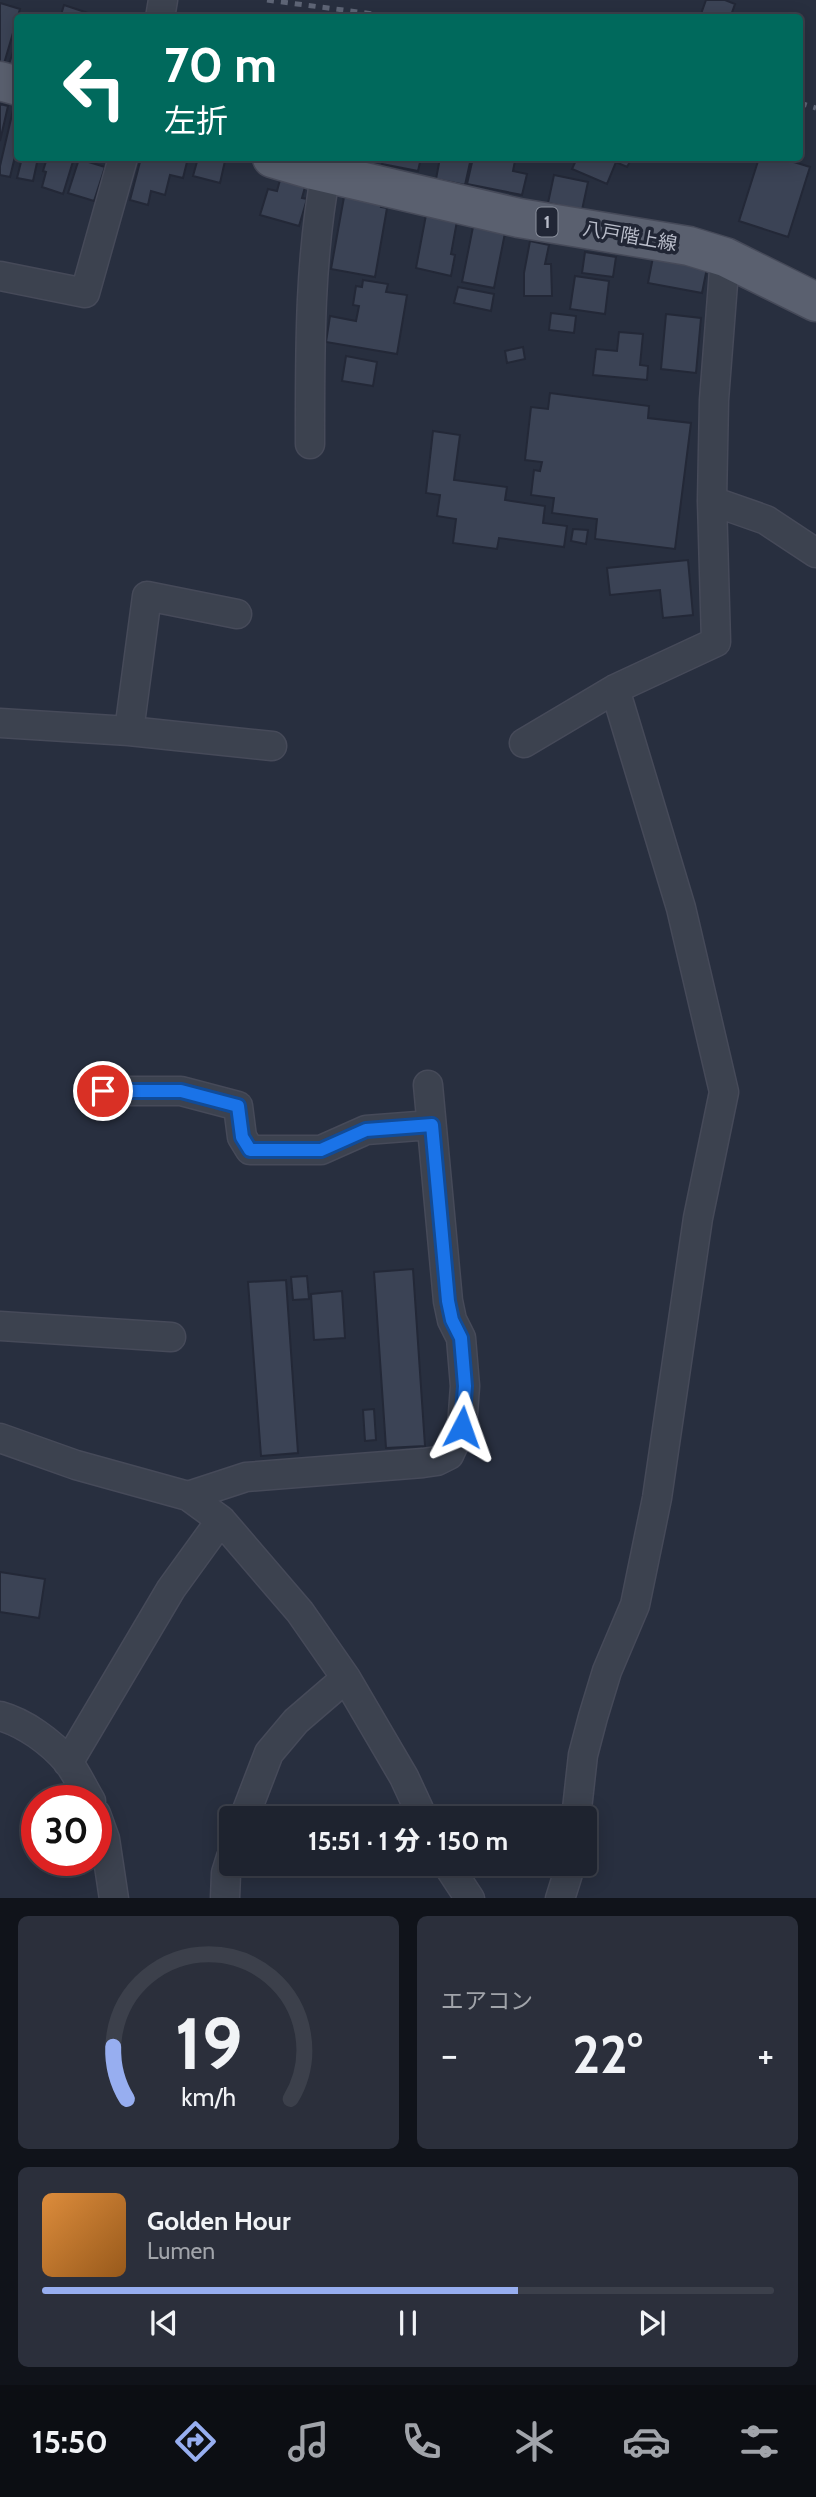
<!DOCTYPE html>
<html lang="ja">
<head>
<meta charset="utf-8">
<style>
  :root { --surface:#1e232f; --page:#2b2f3b; --text:#f1f3f6; --muted:#a1a4aa; --line:#3c404b; --accent:#97aef0 }
  body { margin:0; font-family:Cabin,"Noto Sans JP",sans-serif; background:var(--page); color:var(--text); height:100vh; display:flex; flex-direction:column; font-size:26px; white-space:nowrap }
  * { box-sizing:border-box; margin:0 }
  p { font-size:23px; color:var(--muted) }
  .icon { flex:none; width:38px; height:38px; fill:none; stroke:currentColor; stroke-width:2; stroke-linecap:round; stroke-linejoin:round }
  .map { position:relative; height:1898px; overflow:hidden }
  .sheet { display:flex; flex-direction:column; gap:18px; padding:18px; background:#10131a; flex:1 }
  .sheet>* { flex:none }
  .top-card { position:absolute; left:14px; top:14px; width:789px; height:147px; border-radius:7px; box-shadow:0 4px 18px #0003,0 0 0 2px var(--line); background:#00695c; color:#fff; overflow:hidden }
  .speed { position:absolute; left:21px; top:1785px; display:flex; gap:14px; font-size:35px; font-weight:700; text-align:center }
  .speed>* { display:grid; place-content:center; width:91px; height:91px; border-radius:50%; background:var(--surface); box-shadow:0 4px 18px #0003,0 0 0 2px var(--line); line-height:1 }
  .speed .limit { border:10px solid #d22; background:#fff; color:#111 }
  .pin { position:absolute; display:grid; place-items:center; width:60px; height:60px; color:#fff; margin:-30px; border:4px solid #fff; border-radius:50%; box-shadow:0 2px 7px #0007 }
  .me { position:absolute; width:77px; margin:-38px; rotate:4deg; stroke-linejoin:round; filter:drop-shadow(0 0 5px #0008) }
  .turn { display:flex; align-items:center; gap:24px; height:147px; padding:0 35px; font-size:32px }
  .turn .icon { width:91px; height:91px; stroke-width:2.5 }
  .turn b { display:block; font-size:49px; line-height:60px }
  .big { font-size:52px; font-weight:800; line-height:1.1 }
  .sheet .tile { flex:1; display:flex; flex-direction:column; justify-content:center; gap:10px; min-width:0; padding:0 24px; border-radius:10px; background:var(--page) }
  .sheet .dial { align-items:center; gap:0 }
  .dial svg { height:182px; overflow:visible; fill:none; stroke:var(--line); stroke-width:7; stroke-linecap:round; text-anchor:middle }
  .dial text { fill:var(--text); stroke:none }
  .song { display:flex; align-items:center; gap:21px }
  .cover { width:84px; height:84px; border-radius:10px; background:linear-gradient(135deg,hsl(30 70% 55%),hsl(30 70% 35%)) }
  .played { height:7px; border-radius:4px; background:linear-gradient(90deg,var(--accent) 65%,var(--line) 65%) }
  .keys { display:flex; justify-content:space-around; direction:ltr }
  .heat { display:flex; justify-content:space-between; align-items:center; font-size:38px; direction:ltr }
  .sheet .tiles { flex:1; display:grid; gap:18px; grid-template-columns:1fr 1fr }
  .tile:last-child { grid-column:span 2 }
  .trip { position:absolute; left:219px; top:1806px; width:378px; height:70px; border-radius:7px; background:var(--surface); box-shadow:0 4px 18px #0003,0 0 0 2px var(--line); font-weight:800; line-height:70px; text-align:center }
  .tab-bar { display:flex; height:112px; justify-content:space-around; align-items:center; background:#0c0e13; color:var(--muted) }
  .tab-bar .icon { width:49px; height:49px }
  .tab-bar .selected { color:var(--accent) }
  .tab-bar b { font-size:32px; color:var(--text) }
  .map>svg:first-child { display:block }
</style>
</head>
<body>
<div class="map">
<svg width="816" height="1899" viewBox="0 0 816 1899">
  <rect width="100%" height="100%" fill="#282f3f"/>
  <path fill="#3b4355" stroke="#232837" stroke-width="2" d="M706,0H725L735,4L730,18H710L701,14Z
    M0,3L20,9L3,67L0,66Z
    M64,5L103,18H60Z
    M18,37V70L8,67Z
    M0,104L8,106L0,141Z
    M14,106L18,107V144L10,177L0,175V166Z
    M22,158H38L33,181L17,178Z
    M47,158H74L63,194L42,187L46,172L43,171Z
    M141,158H188L183,178L170,175L165,195L151,191L148,205L130,200Z
    M198,158L225,161L220,183L193,176Z
    M383,158H421L418,171L382,164Z
    M440,158H471L465,185L436,179Z
    M473,158H497L515,161L513,171L527,174L522,195L467,184Z
    M577,158H632L627,167L616,162L607,184L572,169Z
    M759,158H781L810,167L788,237L739,221Z
    M79,159L105,167L94,201L68,193Z
    M554,175L588,182L582,210L548,203Z
    M280,180L305,187L302,198L307,199L299,226L260,215L268,189L277,191Z
    M344,197L382,203L381,207L387,208L375,277L331,269Z
    M426,215L457,221L451,254L455,255L451,276L416,268Z
    M473,227L505,233L494,288L462,282Z
    M530,241L549,245L545,264H551L552,296H524V273Z
    M585,252L616,257L613,277L582,273Z
    M653,257L707,268L702,293L648,283Z
    M575,276L609,281L605,314L570,309Z
    M363,280L388,284L386,292L407,295L397,354L326,342L330,316L356,321L359,306L353,305L356,286L362,287Z
    M458,287L494,294L491,311L454,303Z
    M551,313L576,316L574,333L549,330Z
    M666,314L701,318L696,373L661,369Z
    M619,332L643,334L640,365L648,366L647,380L593,375L596,349L617,351Z
    M523,347L525,359L507,363L505,351Z
    M346,356L377,362L373,386L342,381Z
    M550,393L649,406L648,418L691,423L675,549L595,539L597,519L552,513L554,498L531,495L534,470L540,471L542,462L525,460L531,407L548,409Z
    M433,431L460,435L454,480L507,487L505,500L545,506L543,523L567,526L564,547L499,538L497,549L453,543L456,519L437,516L440,495L426,493Z
    M573,529L588,530L586,544L571,541Z
    M688,560L693,615L663,618L660,590L610,595L607,568Z
    M413,1269L425,1446L386,1448L374,1272Z
    M307,1276L309,1299L293,1300L291,1277Z
    M286,1280L298,1453L261,1456L248,1282Z
    M342,1291L345,1338L314,1340L311,1294Z
    M374,1409L376,1440L365,1441L363,1410Z
    M0,1572L45,1579L39,1618L0,1612Z"/>
  <g fill="none" stroke-linecap="round" stroke-linejoin="round">
    <g stroke="#464a59" stroke-width="31">
      <path id="minor" d="M160,18L163,0
        M0,276L85,293L123,158
        M310,444C310,353 309,262 326,172
        M712,501L766,520L816,553
        M0,723L129,731L272,746
        M129,731L147,596L237,614
        M524,743L615,689L716,642L712,501L714,400L725,257
        M103,1091H181L238,1106L242,1137L250,1150H321L366,1130L431,1125
        M0,1326L171,1337
        M0,1438L76,1465L188,1496L221,1520L300,1612L346,1678L404,1777L423,1818
        M188,1496L246,1477L423,1463L437,1461L449,1455L462,1427L465,1386L461,1338L452,1320L448,1301L428,1085
        M0,1716C25,1723 51,1742 68,1762C77,1774 83,1788 91,1801
        M68,1763L171,1589L221,1520
        M96,1814L105,1839L114,1899
        M244,1818L269,1753L296,1721L346,1678
        M576,1818L583,1755L593,1717L607,1671L635,1605L657,1498L698,1218L724,1092L681,908L615,689
        M447,1864L470,1899
        M225,1899L226,1873L231,1857
        M560,1899L571,1864"/>
    </g>
    <g stroke="#464a59" stroke-width="41">
      <path id="primary" d="M0,81L18,86
        M272,158L313,170L519,218L689,246L725,257L816,302"/>
    </g>
    <use href="#minor" stroke="#3c424f" stroke-width="28"/>
    <use href="#primary" stroke="#5a606f" stroke-width="38"/>
    <path stroke="#5e6576" stroke-width="5" stroke-dasharray="7 7" stroke-linecap="butt" d="M267,0L404,18
      M800,103L816,108"/>
  </g>
  <g fill="none" stroke-linecap="round" stroke-linejoin="round">
    <g stroke="#114b97" stroke-width="18">
      <path id="route" d="M103,1091H181L238,1106L242,1137L250,1150H321L366,1130L432,1125L448,1301L452,1320L461,1338L465,1386L462,1427"/>
    </g>
    <use href="#route" stroke="#1a73e8" stroke-width="12"/>
  </g>
  <g text-anchor="middle" dominant-baseline="central" stroke-width="7" stroke-linejoin="round" paint-order="stroke">
    <rect fill="#212635" stroke="#8b909d" stroke-width="2" x="536.5" y="207.5" width="21" height="29" rx="5"/>
    <g font-size="18" font-weight="bold" fill="#b9bdca">
      <text x="547" y="222">1</text>
    </g>
    <g font-size="19" fill="#b9bdca" stroke="#212635">
      <text transform="translate(630 236) rotate(10)">八戸階上線</text>
    </g>
  </g>
</svg>
<div class="speed"><div class="limit">30</div></div>
<div class="pin" style="left:103px;top:1091px;background:#d93025"><svg class="icon" aria-label="arrive" viewBox="0 0 24 24"><path d="M6 21V4h12l-3 4 3 4H6"/></svg></div>
<svg class="me" style="left:462px;top:1427px" viewBox="-20 -20 40 40"><path d="M0-17L14 15 0 8-14 15z" fill="#1a73e8" stroke="#fff" stroke-width="4"/></svg>
<div class="trip">15:51 · 1 分 · 150 m</div>
<div class="top-card">
<div class="turn"><svg class="icon" aria-label="left" viewBox="0 0 24 24"><path d="M17 20v-9H6M10 6l-5 5 5 5"/></svg><div><b>70 m</b>左折</div></div>
</div>
</div>
<section class="sheet">
<div class="tiles">
<div class="tile dial"><svg viewBox="0 0 100 80">
<path d="M14 69A42 42 0 1 1 86 69"/>
<path d="M14 69A42 42 0 0 1 8 46" stroke="#97aef0"/>
<text x="50" y="56" font-size="32" font-weight="700">19</text>
<text x="50" y="72" font-size="11">km/h</text>
</svg></div>
<div class="tile"><p>エアコン</p>
<div class="heat"><a>−</a><b class="big">22°</b><a>+</a></div>
</div>
<div class="tile">
<div class="song"><i class="cover"></i><div><b>Golden Hour</b><p>Lumen</p></div></div>
<div class="played"></div>
<div class="keys"><svg class="icon" aria-label="previous" viewBox="0 0 24 24"><path d="M18 5L8 12l10 7zM5 5v14"/></svg><svg class="icon" aria-label="pause" viewBox="0 0 24 24"><path d="M8 5v14M16 5v14"/></svg><svg class="icon" aria-label="next" viewBox="0 0 24 24"><path d="M6 5l10 7-10 7zM19 5v14"/></svg></div>
</div>
</div>
</section>
<nav class="tab-bar">
<b>15:50</b>
<svg class="icon selected" aria-label="directions" viewBox="0 0 24 24"><path d="M12 3l9 9-9 9-9-9zM9 14v-3h6M13 9l2 2-2 2"/></svg>
<svg class="icon" aria-label="music" viewBox="0 0 24 24"><path d="M9 18V5l10-2v13"/><circle cx="6" cy="18" r="3"/><circle cx="16" cy="16" r="3"/></svg>
<svg class="icon" aria-label="phone" viewBox="0 0 24 24"><path d="M5 4h4l2 5-3 2q2 4 5 5l2-3 5 2v4C11 20 4 13 5 4z"/></svg>
<svg class="icon" aria-label="climate" viewBox="0 0 24 24"><path d="M12 3v18M4 7l16 10M4 17L20 7"/></svg>
<svg class="icon" aria-label="car" viewBox="0 0 24 24"><path d="M5 17H2v-5l4-1 3-4h7l3 4 3 1v5h-3M9 17h6M6 11h13"/><circle cx="7" cy="17" r="2"/><circle cx="17" cy="17" r="2"/></svg>
<svg class="icon" aria-label="filters" viewBox="0 0 24 24"><path d="M4 7h16M4 17h16"/><circle cx="9" cy="7" r="2"/><circle cx="15" cy="17" r="2"/></svg>
</nav>
</body>
</html>
